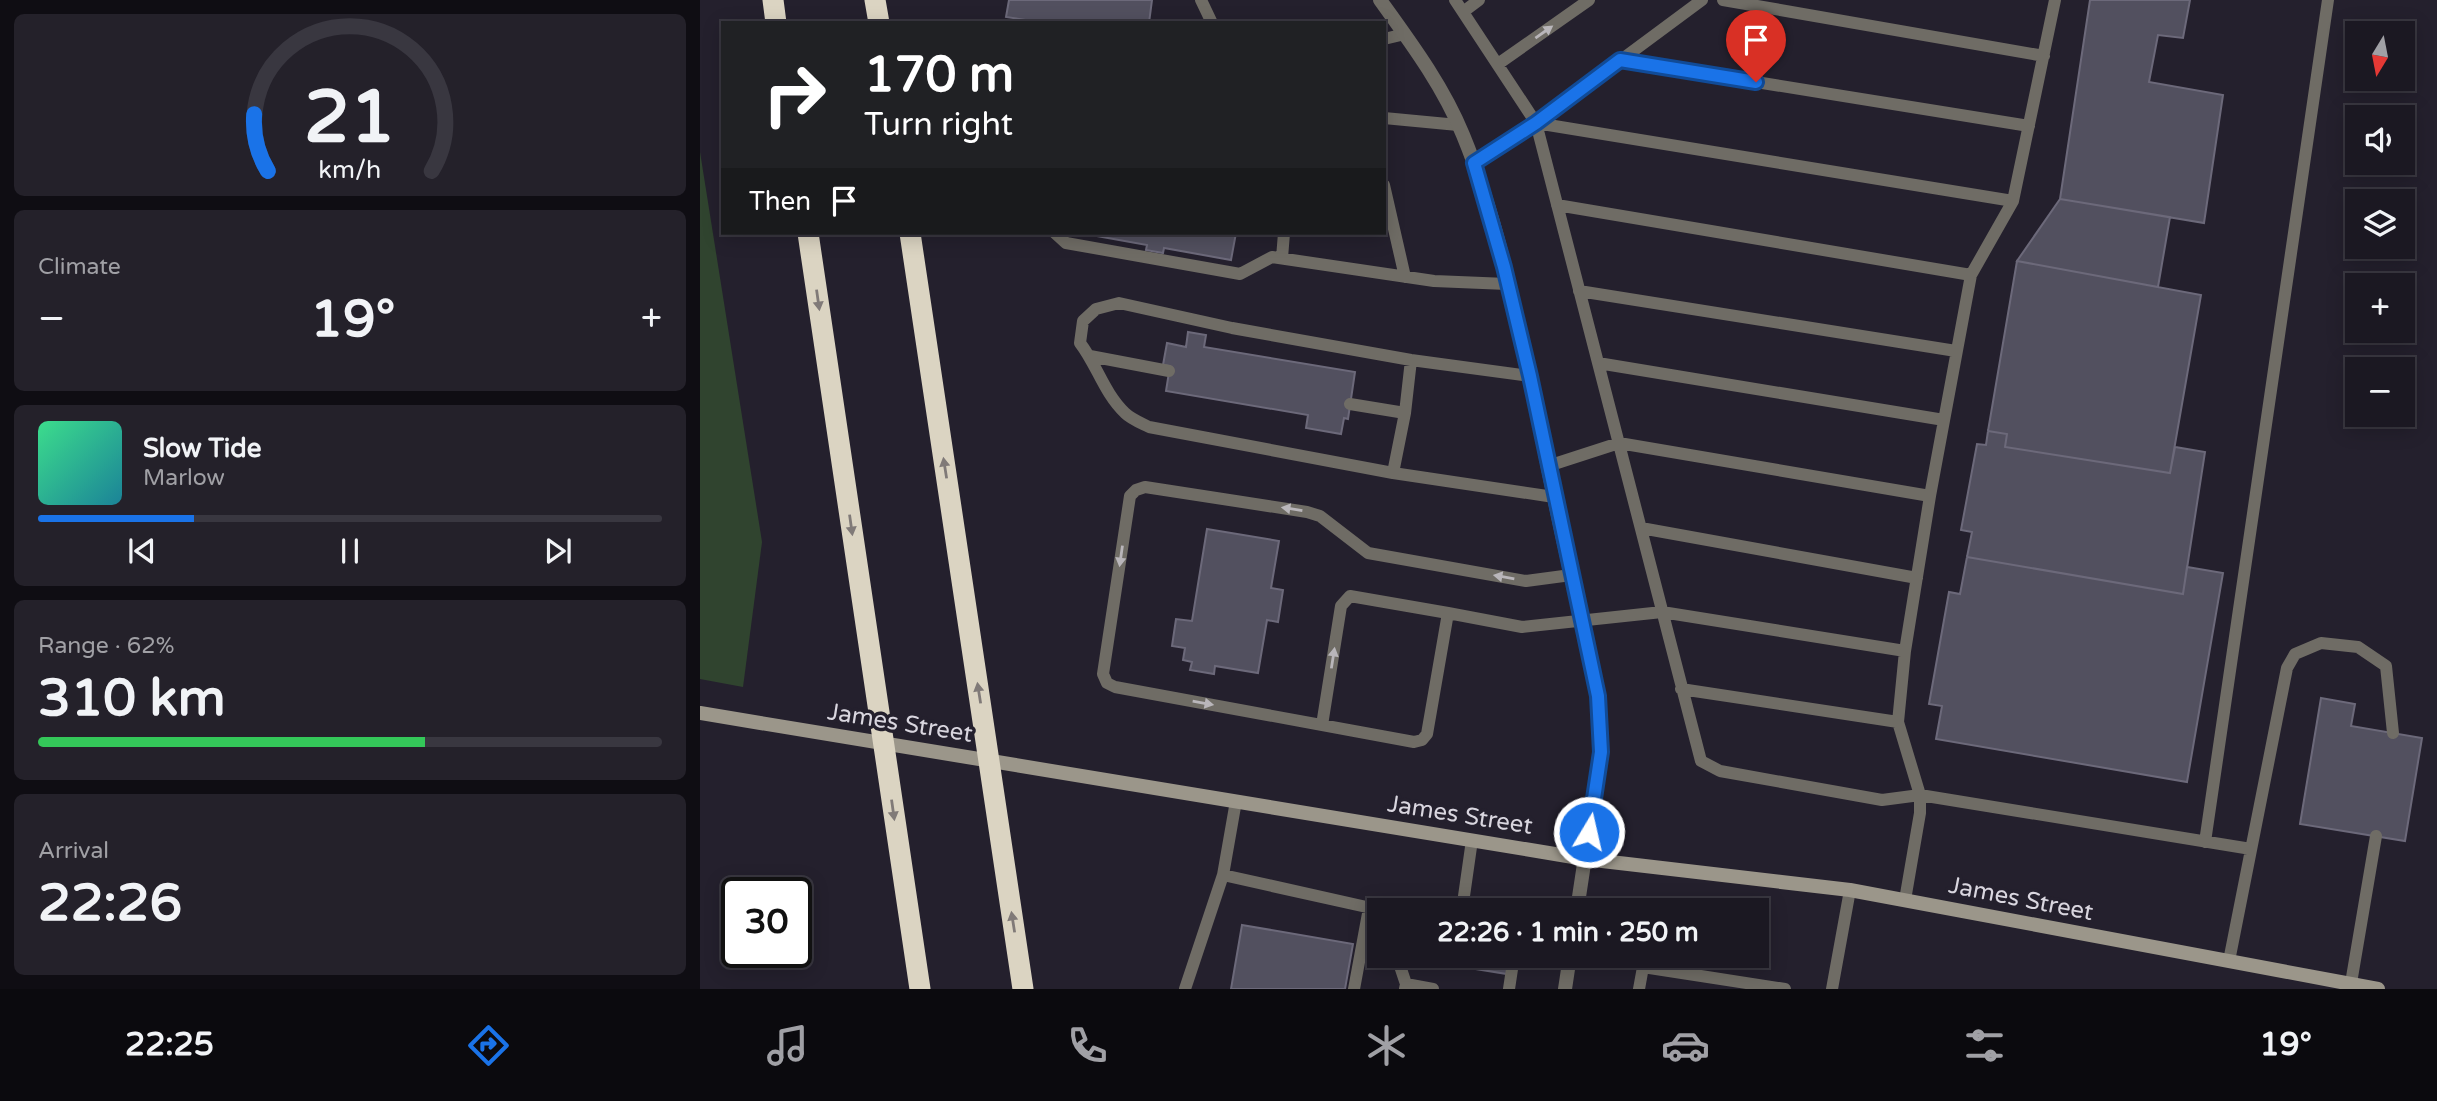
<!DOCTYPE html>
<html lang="en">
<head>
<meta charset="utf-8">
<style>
  :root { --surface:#1b1822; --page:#24212a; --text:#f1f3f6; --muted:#a0a0a5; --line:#393740; --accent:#1a73e8 }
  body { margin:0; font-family:"Varela Round",sans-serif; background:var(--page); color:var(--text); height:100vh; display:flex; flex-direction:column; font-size:26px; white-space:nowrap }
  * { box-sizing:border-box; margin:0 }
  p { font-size:23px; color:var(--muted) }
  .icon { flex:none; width:38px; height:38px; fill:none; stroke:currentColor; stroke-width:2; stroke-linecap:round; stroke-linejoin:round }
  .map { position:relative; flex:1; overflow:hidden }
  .details { display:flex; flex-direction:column; gap:14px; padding:14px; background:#0f0d13; width:700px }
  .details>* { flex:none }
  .hud { position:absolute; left:21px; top:21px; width:665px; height:214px; border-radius:0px; box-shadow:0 4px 18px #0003,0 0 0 2px var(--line); background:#202124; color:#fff; overflow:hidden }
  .needle { width:46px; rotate:190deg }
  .controls { position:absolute; left:1645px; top:21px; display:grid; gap:14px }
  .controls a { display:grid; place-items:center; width:70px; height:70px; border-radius:0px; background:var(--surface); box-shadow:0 4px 18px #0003,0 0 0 2px var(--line); font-size:35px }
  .speed { position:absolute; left:21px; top:877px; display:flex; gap:14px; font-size:35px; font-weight:700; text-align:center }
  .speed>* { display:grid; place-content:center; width:91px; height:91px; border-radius:50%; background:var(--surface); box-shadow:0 4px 18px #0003,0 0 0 2px var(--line); line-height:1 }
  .speed .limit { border:4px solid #111; border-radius:10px; background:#fff; color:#111 }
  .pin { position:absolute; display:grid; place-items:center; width:60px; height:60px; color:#fff; margin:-72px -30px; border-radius:50% 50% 50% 0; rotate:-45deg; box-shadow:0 0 7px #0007 }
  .pin .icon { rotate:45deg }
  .me { position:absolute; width:77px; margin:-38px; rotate:9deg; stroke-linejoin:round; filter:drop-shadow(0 0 5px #0008) }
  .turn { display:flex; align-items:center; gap:24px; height:147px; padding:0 28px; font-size:32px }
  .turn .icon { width:91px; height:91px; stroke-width:2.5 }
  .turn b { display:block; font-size:49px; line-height:60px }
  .then { display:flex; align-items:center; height:66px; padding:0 28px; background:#0003; gap:14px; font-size:26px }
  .big { font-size:52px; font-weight:800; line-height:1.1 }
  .details .tile { flex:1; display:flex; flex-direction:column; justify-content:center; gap:10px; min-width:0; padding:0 24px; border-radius:10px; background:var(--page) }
  .details .dial { align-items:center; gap:0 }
  .dial svg { height:182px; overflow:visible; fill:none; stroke:var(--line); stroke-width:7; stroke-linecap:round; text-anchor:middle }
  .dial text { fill:var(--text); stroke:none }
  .song { display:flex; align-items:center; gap:21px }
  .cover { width:84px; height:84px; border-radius:10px; background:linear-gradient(135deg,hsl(150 70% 55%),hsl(190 70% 35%)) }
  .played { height:7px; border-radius:4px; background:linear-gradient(90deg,var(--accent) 25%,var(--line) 25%) }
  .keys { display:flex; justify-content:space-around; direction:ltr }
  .heat { display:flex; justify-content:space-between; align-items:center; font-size:38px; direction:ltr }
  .charge { height:10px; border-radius:5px; background:linear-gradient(90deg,#34c759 62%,var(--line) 0) }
  .trip { position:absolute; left:667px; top:898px; width:402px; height:70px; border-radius:0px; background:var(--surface); box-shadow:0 4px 18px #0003,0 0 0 2px var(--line); font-weight:800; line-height:70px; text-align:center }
  .dock { display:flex; height:112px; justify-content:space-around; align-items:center; background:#0b0a0e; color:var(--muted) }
  .dock .icon { width:49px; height:49px }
  .dock .current { color:var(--accent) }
  .dock b { font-size:32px; color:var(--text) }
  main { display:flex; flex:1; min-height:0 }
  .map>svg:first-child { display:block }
</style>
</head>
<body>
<main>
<section class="details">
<div class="tile dial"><svg viewBox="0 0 100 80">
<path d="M14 69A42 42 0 1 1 86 69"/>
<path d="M14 69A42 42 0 0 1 8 44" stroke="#1a73e8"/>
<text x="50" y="56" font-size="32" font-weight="700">21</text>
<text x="50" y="72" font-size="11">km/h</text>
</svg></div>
<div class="tile"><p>Climate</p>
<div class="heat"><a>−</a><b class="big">19°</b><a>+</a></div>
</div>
<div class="tile">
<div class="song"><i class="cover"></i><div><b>Slow Tide</b><p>Marlow</p></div></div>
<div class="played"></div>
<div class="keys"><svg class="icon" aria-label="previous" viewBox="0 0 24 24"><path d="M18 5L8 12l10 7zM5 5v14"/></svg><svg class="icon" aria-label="pause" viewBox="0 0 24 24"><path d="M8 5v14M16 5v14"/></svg><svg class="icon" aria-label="next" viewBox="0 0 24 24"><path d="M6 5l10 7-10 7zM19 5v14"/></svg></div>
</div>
<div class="tile"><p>Range · 62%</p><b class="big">310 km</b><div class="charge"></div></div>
<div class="tile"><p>Arrival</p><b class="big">22:26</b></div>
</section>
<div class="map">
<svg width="1737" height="989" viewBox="0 0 1737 989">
  <rect width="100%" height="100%" fill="#24202d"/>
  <path fill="#30442f" d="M0,152L62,542L43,687L0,679Z"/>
  <path fill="#52505f" stroke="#6c697a" stroke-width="2" d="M309,0H452L449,23H345L306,17Z
    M1390,0H1490L1483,38L1458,35L1449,82L1523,95L1504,223L1360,199Z
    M1360,199L1470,217L1458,287L1317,261Z
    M380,233H536L531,260L464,248L463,253L446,250L447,245Z
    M1317,261L1501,295L1470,473L1305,447L1307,434L1288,431Z
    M488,332L506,335L504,347L655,372L648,419L644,418L641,434L606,428L608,415L466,391L470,366L463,365L467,343L486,347Z
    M1288,431L1307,434L1305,447L1470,473L1475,447L1505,452L1483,594L1267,557L1272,532L1261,530L1277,444L1286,445Z
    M507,529L579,541L571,588L583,590L578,622L567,620L558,673L515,666L514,674L490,670L492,662L483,660L485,648L472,646L476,619L492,621Z
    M1267,557L1483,594L1487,567L1523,573L1487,782L1236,739L1242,706L1229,704L1249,592L1260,594Z
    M1621,698L1655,704L1651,726L1722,738L1705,841L1600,824Z
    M542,925L653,944L645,989H531Z
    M714,956H810L807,974L713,959Z"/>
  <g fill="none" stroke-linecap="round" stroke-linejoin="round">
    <path stroke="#6f6c65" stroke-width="12" d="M501,0L512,23
      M755,0L836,123L1001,761L1020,771L1182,800L1220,795L1551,849
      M1023,0L1344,56
      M763,12L779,0
      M684,39L705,34
      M920,60L1329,126
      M798,64L889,0
      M684,118L758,125
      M836,123L1313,201
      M773,163L836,123L1002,0
      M684,185L705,277
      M857,205L1271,275
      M355,233L366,243L540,274L572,257L734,281L807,284
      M582,258L584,233
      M879,291L1256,351
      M390,356L469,371
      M898,363L1244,420
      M830,376L711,360L532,328L419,303L396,309L383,321L380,343C397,365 404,393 425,413C431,419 441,423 449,427L693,473L854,497
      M650,404L705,413
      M848,466L919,443L1230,496
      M693,473L705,413L711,360
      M941,528L1217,578
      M871,575L826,581L668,553L620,516L607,512L445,487L436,490L430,496L403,674L407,683L415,687L714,742L722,740L727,734L748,613L822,627L962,612L1205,651
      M981,689L1198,722
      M622,725L641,606L650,596L748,613
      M1505,842L1628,0
      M523,875L680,910
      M1205,900L1220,813V795L1198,722L1205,651L1230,496L1271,275L1313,201L1355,0
      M762,910L772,840
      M700,956L699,963L706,984
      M1529,961L1587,668L1595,654L1621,643L1658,647L1686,666L1693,733
      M485,989L523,875L536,801
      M654,989L669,908
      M705,989L706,984L733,989
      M809,989L814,956
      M939,989L943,967L1085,989
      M1132,989L1150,890
      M1650,989L1676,836"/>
    <path stroke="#6f6c65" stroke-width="14" d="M680,0C711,43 743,86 763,135C803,232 824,350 845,453C861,534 880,615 898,696L901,752L877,910
      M865,989L870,956"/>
    <path stroke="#9b968a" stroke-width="14" d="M0,713L885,859L1150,890L1678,989"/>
    <path stroke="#dbd4c2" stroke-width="21" d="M73,0L76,23
      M175,0L179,23
      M108,233L220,989
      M210,233L323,989"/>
  </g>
  <defs><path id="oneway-solid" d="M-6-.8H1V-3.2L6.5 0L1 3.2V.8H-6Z" transform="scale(1.75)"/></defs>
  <g fill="#b9b6ba">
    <use href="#oneway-solid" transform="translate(844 32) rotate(-35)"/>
    <use href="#oneway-solid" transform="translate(592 509) rotate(-171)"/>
    <use href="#oneway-solid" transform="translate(421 556) rotate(98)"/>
    <use href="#oneway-solid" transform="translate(804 577) rotate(-170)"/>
    <use href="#oneway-solid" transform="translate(633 658) rotate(-81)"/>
    <use href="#oneway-solid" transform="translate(503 703) rotate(10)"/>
  </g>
  <g fill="#807a78">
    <use href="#oneway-solid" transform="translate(118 300) rotate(82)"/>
    <use href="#oneway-solid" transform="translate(245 468) rotate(-99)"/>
    <use href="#oneway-solid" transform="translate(151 525) rotate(82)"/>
    <use href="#oneway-solid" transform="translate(279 693) rotate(-99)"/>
    <use href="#oneway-solid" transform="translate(193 810) rotate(82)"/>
    <use href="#oneway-solid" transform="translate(313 922) rotate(-99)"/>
  </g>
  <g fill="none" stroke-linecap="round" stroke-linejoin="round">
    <g stroke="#114b97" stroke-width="18">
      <path id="route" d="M889,832L901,752L898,696L830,376L804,267L774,163L836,123L920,60L1056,82"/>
    </g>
    <use href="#route" stroke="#1a73e8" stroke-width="12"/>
  </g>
  <g text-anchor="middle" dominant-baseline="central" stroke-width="7" stroke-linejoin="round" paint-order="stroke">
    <g font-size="24" fill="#d9d6df" stroke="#24202d">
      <text transform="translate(200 723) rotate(9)">James Street</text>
      <text transform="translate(760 815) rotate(9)">James Street</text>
      <text transform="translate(1321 899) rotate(11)">James Street</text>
    </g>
  </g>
</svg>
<div class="controls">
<a><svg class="needle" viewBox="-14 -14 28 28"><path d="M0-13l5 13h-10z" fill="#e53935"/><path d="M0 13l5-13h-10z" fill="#a0a0a5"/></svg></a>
<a><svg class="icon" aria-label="sound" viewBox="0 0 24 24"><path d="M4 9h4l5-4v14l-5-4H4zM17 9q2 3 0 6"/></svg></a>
<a><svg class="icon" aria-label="layers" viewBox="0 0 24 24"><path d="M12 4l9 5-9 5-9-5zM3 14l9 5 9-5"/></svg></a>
<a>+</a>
<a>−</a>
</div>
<div class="speed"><div class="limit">30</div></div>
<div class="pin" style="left:1056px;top:82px;background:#d93025"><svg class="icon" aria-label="arrive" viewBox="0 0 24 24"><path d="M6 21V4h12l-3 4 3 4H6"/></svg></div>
<svg class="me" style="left:889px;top:832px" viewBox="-20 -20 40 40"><circle r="17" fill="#1a73e8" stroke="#fff" stroke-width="3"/><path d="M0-11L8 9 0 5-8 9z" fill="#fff"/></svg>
<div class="trip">22:26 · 1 min · 250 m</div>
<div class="hud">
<div class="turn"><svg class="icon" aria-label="right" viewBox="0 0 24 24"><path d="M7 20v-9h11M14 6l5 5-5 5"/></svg><div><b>170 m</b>Turn right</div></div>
<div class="then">Then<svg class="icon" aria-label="arrive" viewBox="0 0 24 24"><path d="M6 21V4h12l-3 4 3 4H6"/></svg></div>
</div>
</div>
</main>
<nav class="dock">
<b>22:25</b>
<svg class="icon current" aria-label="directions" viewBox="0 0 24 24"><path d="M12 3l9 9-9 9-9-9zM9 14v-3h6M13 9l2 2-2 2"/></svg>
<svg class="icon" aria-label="music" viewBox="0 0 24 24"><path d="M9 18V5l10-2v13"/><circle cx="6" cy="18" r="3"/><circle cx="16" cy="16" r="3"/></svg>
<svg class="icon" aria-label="phone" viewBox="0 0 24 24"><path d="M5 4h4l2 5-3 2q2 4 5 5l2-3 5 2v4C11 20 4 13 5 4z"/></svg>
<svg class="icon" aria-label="climate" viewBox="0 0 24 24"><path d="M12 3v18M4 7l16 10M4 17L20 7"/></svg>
<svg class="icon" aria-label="car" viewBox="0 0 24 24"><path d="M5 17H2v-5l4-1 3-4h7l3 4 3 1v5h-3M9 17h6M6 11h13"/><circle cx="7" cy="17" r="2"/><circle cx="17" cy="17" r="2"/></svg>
<svg class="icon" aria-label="filters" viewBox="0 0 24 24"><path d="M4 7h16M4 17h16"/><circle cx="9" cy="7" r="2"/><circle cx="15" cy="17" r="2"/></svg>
<b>19°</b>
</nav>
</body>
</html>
